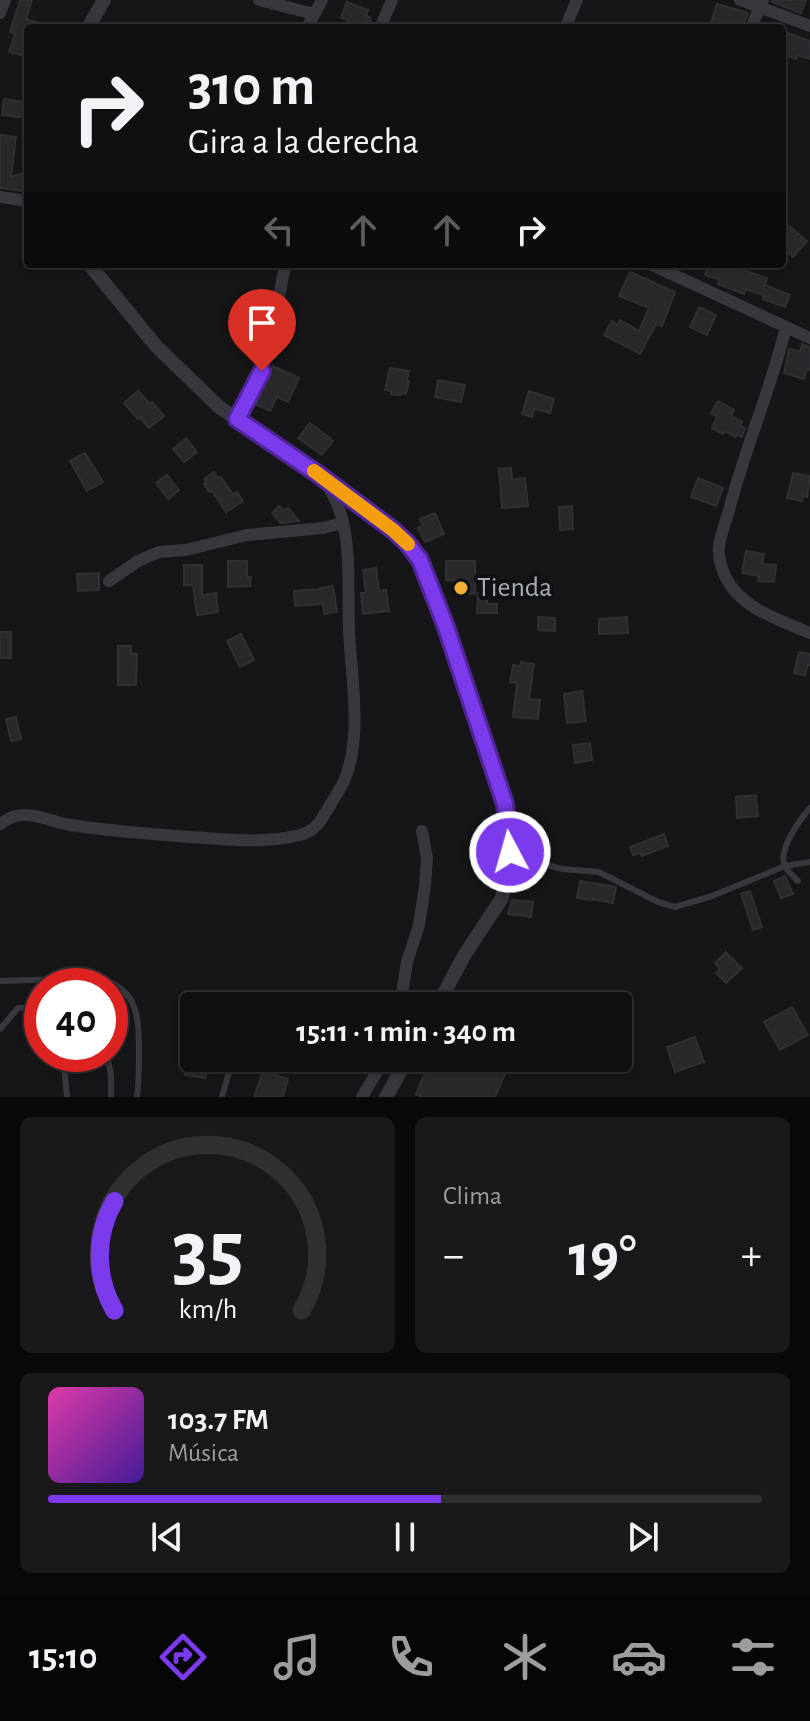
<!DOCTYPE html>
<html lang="es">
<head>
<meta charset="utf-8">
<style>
  :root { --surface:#101012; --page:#19191b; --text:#f1f3f6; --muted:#9c9d9f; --line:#303032; --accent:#7c3aed }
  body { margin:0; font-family:"Alegreya Sans",sans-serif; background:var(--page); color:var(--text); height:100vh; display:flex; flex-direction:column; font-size:30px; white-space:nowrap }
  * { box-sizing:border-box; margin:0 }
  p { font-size:26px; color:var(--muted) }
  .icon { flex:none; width:44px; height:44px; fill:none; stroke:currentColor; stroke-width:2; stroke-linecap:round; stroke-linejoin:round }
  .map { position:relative; height:1097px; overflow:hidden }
  .panel { display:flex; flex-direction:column; gap:20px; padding:20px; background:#09090a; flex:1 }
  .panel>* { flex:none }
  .top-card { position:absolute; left:24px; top:24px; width:762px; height:244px; border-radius:8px; box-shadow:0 2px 6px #0004,0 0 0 2px var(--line); background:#101012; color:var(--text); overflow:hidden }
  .speed { position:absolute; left:24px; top:968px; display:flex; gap:16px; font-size:40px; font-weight:700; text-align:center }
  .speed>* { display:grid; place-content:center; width:104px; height:104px; border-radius:50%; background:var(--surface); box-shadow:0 2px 6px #0004,0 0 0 2px var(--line); line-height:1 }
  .speed .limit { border:12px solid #d22; background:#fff; color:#111 }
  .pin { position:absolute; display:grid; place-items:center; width:68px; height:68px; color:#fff; margin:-82px -34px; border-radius:50% 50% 50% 0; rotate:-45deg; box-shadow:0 0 8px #0007 }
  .pin .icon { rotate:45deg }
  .me { position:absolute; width:88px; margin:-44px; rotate:354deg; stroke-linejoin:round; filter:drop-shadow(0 0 6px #0008) }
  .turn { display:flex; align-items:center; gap:28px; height:168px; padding:0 32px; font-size:36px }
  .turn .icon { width:104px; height:104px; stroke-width:2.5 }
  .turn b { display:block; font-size:56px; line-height:68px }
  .lanes { display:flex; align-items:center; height:76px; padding:0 32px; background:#0003; justify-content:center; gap:40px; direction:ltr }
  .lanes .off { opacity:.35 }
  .big { font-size:60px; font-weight:700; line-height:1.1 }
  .panel .tile { flex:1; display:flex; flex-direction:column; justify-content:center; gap:12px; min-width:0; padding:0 28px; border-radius:12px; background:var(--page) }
  .panel .dial { align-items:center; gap:0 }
  .dial svg { height:208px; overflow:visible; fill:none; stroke:var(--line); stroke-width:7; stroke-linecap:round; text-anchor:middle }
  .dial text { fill:var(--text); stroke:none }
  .song { display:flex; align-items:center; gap:24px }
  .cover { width:96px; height:96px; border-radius:12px; background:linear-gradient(135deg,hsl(320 70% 55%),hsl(260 70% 35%)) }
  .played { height:8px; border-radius:4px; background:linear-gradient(90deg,var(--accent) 55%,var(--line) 55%) }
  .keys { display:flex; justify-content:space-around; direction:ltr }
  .heat { display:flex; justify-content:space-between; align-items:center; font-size:44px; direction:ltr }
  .panel .tiles { flex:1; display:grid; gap:20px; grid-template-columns:1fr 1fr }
  .tile:last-child { grid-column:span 2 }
  .trip { position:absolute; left:180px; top:992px; width:452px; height:80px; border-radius:8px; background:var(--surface); box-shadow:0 2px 6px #0004,0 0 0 2px var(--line); font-weight:700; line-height:80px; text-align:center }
  .tabs { display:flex; height:128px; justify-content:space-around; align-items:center; background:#060607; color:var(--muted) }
  .tabs .icon { width:56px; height:56px }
  .tabs .active { color:var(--accent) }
  .tabs b { font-size:36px; color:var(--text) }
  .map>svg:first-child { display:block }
</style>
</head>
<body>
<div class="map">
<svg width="810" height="1097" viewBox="0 0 810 1097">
  <rect width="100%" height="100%" fill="#161618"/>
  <path fill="#29292c" stroke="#303034" stroke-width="2" d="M20,0H32L26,19L50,26L49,28H28V57L9,52L15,34L10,32Z
    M772,0H806L801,13L772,2Z
    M347,2L368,10L366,16L371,18L368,28H358L347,24L348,21L341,17Z
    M717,4L748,13L742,28H709Z
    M788,33L810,41V59L797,55L796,59L782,54V48Z
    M4,99L28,102L26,118L2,115Z
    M0,135L16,137L11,177L26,172L28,187L21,191L0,188Z
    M789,226L807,241L793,257L782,247V234Z
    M709,264H725L767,278L765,285L790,295L785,307L763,299L764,295L746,289L744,294L718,284L719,279L705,275Z
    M630,272L675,292L662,326L656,324L640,354L604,335L612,321L618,325L620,320L639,331L649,308L619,296Z
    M699,307L716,315L707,335L690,327Z
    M802,344L810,347V370L807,369L804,379L784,373L789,349L800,352Z
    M273,366L299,378L288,402L277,397L270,411L255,404Z
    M390,368L409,371L407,380L409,382L406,394L403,393L400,395L391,394V391L385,390Z
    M438,380L465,385L461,402L435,397Z
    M138,391L149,403L152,402L164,416L149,428L140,418L138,419L124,403Z
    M529,391L554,399L550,413L534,409L532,417L522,414Z
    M718,401L734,410L731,416L742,422L740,426L745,428L742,437L737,435L736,437L725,431L723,434L712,428L717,417L711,413Z
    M310,423L333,441L322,455L298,438Z
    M186,438L197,452L184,462L173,449Z
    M85,453L103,482L87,491L70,461Z
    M511,468L512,479L525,478L528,506L502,508L499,469Z
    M214,472L218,478L221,477L233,494L237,492L243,501L226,512L212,491L209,492L204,484L207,483L204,479Z
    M793,473L810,476L807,497L803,496L802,501L787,498Z
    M167,475L179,490L168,499L156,483Z
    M698,478L723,488L716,506L691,497Z
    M279,506L284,511L288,508L299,521L280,523L272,513Z
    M572,506L573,529L560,530L559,507Z
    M435,513L444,534L425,542L418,528L423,525L420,519Z
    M746,551L764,554L762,564L776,565L774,582L758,581L759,576L742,573Z
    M228,561H247V577H251L250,586L228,587Z
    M446,561H475V594H455V581L446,580Z
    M184,565H202V595L216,593L218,612L197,615L193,585H184Z
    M376,568L379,591L386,590L389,611L363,614L361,593H366L363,570Z
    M99,573V590L78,591L77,574Z
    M333,586L337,612L324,614L323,604L295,606L294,591L320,589V588Z
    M478,593H488L487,604H497V613H477Z
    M538,617L555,618V631L538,630Z
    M627,617L628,633L599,634V619Z
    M0,632H11V658H0Z
    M241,634L254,660L240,667L227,641Z
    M118,646H131V654H137L136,685H118Z
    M799,652L810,654V665H808L805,675L794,673Z
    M521,662L534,664L529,699L540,700L538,719L513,717L517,683L510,682L513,665L520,666Z
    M582,691L586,721L567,723L564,694Z
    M16,717L21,739L11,741L6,719Z
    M590,743L592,760L575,763L573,745Z
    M756,795L758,816L737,818L736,797Z
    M664,834L668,846L642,856L640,853L633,855L630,847Z
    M785,876L793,894L781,898L774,881Z
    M580,881L616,887L613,903L593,899V900L577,898Z
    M750,891L762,927L753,930L741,894Z
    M512,900L533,902L531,917L508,914Z
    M726,952L742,968L726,983L716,973L720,969L715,963Z
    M792,1007L808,1035L780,1050L764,1022Z
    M695,1037L704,1062L675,1072L667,1047Z
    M188,1058H222L228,1060L225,1068L208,1065L205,1078L185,1075Z
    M431,1058H512L495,1097H422L416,1094Z
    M263,1071L288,1079L283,1097H254Z"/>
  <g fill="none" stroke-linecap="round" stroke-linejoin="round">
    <path stroke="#37383d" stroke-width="6" d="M510,852L526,860L563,869L599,872L658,902L675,907L712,896L785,866L810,862
      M798,881C794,877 787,871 785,866C777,851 800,819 810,808
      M0,981L95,978C137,986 139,1014 139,1052C139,1067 139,1082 137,1097
      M110,990L112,1000L110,1018
      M0,1029L18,1008L32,1007L42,1011
      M63,1054L67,1097
      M107,1054L111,1075V1097
      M222,1097L229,1072"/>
    <path stroke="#37383d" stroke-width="12" d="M259,0L314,14
      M740,0L810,26
      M0,13L5,0
      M307,28L322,0
      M380,28L392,0
      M565,28L577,0
      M751,28L763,0
      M0,197L28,201
      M650,264L810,338
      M786,327C771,389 745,448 729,510C726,521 721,534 719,546C718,555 721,567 725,576C740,608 779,620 810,633
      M237,419C250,394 263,371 271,344C278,318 278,290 286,264
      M109,581L138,561L159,552L186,550L247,535L323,528L343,523
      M0,824C5,821 10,817 16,816C33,812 53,822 70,825C109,831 150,834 191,837C226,839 265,844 300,835C316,831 321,820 329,807C334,798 340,790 344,781C363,738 351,675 349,630C347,585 355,520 325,483
      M400,1006L407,962L419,925L425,886L427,858L422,831
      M362,1097L385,1058"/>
    <path stroke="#37383d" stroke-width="14" d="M88,28L104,0
      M89,264L156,346L219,407L318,474L393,530L407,543L420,560L446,627L505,804L510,852L502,898L465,954L437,1006
      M386,1097L408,1058"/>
  </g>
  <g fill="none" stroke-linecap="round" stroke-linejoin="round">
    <g stroke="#51269a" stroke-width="20">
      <path id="route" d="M262,371L237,419L318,474L393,530L407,543L420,560L446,627L505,804L510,852"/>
    </g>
    <use href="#route" stroke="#7c3aed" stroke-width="14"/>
    <path stroke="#f59e0b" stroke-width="14" d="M314,471L393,530L408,544"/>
  </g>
  <circle fill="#f2b134" stroke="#111113" stroke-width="3" cx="461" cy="588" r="8"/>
  <g text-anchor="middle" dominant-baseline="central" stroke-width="8" stroke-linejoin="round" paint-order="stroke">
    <g font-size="28" fill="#a8adb8" stroke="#111113" text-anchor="start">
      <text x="477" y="588">Tienda</text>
    </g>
  </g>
</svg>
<div class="speed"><div class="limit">40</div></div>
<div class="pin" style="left:262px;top:371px;background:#d93025"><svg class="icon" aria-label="arrive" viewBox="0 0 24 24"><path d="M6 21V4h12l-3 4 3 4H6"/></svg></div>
<svg class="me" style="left:510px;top:852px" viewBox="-20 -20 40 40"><circle r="17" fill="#7c3aed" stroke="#fff" stroke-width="3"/><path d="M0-11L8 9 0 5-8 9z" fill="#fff"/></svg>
<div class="trip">15:11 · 1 min · 340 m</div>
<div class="top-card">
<div class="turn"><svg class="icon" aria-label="right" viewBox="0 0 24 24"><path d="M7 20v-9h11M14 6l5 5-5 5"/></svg><div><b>310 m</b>Gira a la derecha</div></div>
<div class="lanes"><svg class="icon off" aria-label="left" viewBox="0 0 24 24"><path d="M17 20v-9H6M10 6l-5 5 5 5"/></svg><svg class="icon off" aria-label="ahead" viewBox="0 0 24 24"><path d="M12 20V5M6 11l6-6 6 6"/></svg><svg class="icon off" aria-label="ahead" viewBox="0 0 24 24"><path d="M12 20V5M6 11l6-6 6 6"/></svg><svg class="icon" aria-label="right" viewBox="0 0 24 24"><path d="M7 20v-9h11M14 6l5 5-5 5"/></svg></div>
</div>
</div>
<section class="panel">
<div class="tiles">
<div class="tile dial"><svg viewBox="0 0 100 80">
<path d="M14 69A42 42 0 1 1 86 69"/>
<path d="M14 69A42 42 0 0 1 14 27" stroke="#7c3aed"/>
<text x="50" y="56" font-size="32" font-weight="700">35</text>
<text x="50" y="72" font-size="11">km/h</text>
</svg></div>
<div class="tile"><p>Clima</p>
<div class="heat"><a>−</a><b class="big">19°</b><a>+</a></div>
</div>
<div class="tile">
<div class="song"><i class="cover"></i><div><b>103.7 FM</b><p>Música</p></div></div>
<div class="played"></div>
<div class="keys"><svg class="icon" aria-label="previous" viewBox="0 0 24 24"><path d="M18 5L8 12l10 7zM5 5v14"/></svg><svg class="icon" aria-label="pause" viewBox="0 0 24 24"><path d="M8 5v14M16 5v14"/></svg><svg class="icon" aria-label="next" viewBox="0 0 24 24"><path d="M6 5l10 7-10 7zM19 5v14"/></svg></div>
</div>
</div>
</section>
<nav class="tabs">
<b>15:10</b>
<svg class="icon active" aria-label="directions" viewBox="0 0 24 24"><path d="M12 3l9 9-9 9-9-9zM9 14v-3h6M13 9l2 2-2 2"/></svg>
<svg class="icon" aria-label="music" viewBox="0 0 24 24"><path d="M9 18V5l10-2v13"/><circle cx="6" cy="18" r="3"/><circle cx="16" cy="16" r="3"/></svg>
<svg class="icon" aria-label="phone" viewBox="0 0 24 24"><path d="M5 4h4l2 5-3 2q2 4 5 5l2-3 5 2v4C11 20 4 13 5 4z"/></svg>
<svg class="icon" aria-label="climate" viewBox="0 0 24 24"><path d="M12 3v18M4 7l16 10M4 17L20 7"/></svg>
<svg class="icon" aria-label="car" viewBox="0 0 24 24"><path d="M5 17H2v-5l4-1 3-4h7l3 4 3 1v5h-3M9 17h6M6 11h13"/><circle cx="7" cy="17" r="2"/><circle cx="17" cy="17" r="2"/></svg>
<svg class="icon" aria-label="filters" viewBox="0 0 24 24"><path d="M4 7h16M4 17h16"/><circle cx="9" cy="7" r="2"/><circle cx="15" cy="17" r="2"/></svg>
</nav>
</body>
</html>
